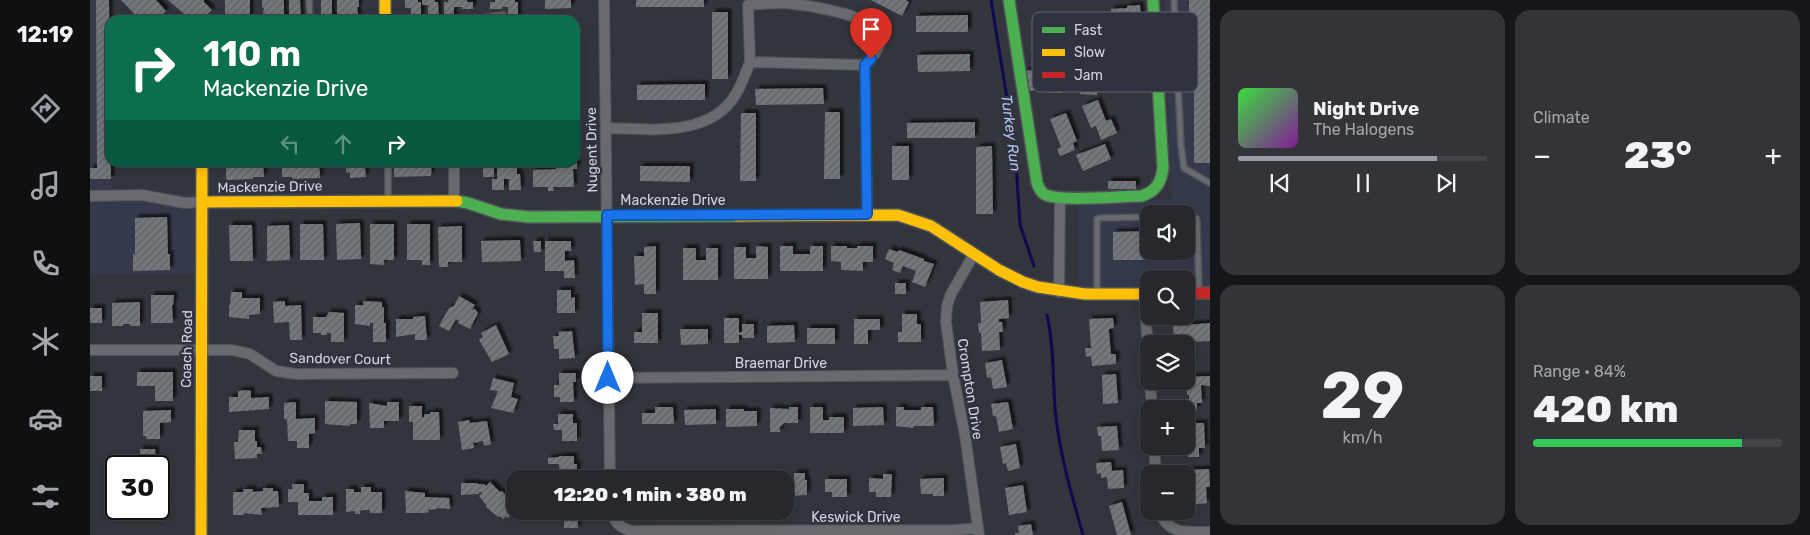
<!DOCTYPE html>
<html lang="en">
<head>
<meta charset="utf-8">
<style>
  :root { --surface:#26282d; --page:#323439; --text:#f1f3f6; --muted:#a4a6aa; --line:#424449; --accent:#9a9da5 }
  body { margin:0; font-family:Rubik,sans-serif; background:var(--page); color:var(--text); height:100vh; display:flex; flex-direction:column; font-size:19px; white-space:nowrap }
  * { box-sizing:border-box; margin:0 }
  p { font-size:16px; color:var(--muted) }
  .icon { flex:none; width:28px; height:28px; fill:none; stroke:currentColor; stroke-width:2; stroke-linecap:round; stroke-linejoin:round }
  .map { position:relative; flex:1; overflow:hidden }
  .sheet { display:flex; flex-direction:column; gap:10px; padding:10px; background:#151619; width:600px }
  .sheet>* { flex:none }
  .hud { position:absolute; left:15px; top:15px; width:475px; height:152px; border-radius:15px; box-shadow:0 2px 8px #0003,0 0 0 1px var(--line); background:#0b6e4f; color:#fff; overflow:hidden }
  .tools { position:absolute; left:1050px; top:205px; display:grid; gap:10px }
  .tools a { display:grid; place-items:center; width:55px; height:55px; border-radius:10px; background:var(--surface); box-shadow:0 2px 8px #0003,0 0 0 1px var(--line); font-size:25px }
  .speed { position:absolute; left:15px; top:455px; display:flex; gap:10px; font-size:25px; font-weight:700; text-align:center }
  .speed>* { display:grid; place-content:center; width:65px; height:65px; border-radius:50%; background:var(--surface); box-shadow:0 2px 8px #0003,0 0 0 1px var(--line); line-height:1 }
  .speed .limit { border:2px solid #111; border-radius:8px; background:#fff; color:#111 }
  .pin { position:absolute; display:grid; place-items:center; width:42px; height:42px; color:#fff; margin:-51px -21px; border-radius:50% 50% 50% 0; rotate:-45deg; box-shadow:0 0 5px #0007 }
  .pin .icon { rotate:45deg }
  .me { position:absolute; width:55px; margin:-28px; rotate:0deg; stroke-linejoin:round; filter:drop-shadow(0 0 4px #0008) }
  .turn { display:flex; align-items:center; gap:18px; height:105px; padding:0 15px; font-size:22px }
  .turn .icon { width:65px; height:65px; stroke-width:2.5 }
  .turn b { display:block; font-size:35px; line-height:42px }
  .lanes { display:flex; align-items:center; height:48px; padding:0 15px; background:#0003; justify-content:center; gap:25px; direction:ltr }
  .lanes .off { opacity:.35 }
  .big { font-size:38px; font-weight:800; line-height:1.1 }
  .sheet .card { flex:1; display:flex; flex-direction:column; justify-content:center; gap:8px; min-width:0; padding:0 18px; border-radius:15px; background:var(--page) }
  .sheet .dial { align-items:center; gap:0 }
  .dial b { font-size:65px; line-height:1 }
  .song { display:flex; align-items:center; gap:15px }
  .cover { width:60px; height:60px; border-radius:8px; background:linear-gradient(135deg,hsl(120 70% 55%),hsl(290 70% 35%)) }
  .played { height:5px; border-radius:2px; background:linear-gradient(90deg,var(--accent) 80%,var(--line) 80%) }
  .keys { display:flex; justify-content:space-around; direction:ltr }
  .heat { display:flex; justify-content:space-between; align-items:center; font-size:28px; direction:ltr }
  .charge { height:8px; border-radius:4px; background:linear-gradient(90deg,#34c759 84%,var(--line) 0) }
  .sheet .tiles { flex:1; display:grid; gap:10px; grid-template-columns:repeat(2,1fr) }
  .trip { position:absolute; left:416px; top:470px; width:288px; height:50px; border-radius:15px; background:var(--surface); box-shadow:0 2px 8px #0003,0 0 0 1px var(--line); font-weight:800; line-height:50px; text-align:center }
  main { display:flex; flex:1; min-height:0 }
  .dock { display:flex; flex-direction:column; width:90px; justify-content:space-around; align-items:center; background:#0f1012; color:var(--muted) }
  .dock .icon { width:35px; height:35px }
  .dock .active { color:var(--accent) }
  .dock b { font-size:22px; color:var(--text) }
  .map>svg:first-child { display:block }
</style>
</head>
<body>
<main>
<nav class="dock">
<b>12:19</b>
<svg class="icon active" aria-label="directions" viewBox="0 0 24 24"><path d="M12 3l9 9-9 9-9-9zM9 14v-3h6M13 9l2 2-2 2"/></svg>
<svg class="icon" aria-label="music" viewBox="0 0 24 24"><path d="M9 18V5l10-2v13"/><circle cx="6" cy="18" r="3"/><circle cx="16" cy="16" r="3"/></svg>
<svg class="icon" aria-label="phone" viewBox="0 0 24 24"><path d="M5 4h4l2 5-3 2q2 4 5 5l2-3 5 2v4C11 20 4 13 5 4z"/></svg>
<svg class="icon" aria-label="climate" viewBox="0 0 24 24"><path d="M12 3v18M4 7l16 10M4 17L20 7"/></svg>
<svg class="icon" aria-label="car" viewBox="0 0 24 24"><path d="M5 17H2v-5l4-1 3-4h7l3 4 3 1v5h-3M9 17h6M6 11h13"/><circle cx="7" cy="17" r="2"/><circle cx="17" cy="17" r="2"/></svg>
<svg class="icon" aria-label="filters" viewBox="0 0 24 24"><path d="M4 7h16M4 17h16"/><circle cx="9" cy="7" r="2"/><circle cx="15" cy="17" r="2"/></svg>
</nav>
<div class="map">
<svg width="1120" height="535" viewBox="0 0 1120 535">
  <defs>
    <pattern id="building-hatch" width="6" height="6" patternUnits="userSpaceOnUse" patternTransform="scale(1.25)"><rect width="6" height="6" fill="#75777d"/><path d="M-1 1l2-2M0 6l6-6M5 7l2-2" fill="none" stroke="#5f6165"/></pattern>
    <filter id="shadow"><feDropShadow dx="3.5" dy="-3.5" stdDeviation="1" flood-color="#0009"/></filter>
  </defs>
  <rect width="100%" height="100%" fill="#33353c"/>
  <path fill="#34394b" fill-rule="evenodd" d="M0,0H19L21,194H114V274L0,275Z
    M1074,0H1120V293H1096V279H1059V294H989L987,201L1082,200ZM1059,214H1096V251H1059Z"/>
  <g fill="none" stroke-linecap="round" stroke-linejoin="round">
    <path stroke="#100851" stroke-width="3" d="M901,0L925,147L930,225L944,266
      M957,315C965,349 962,383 966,418C971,459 982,496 993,535"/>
  </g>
  <path fill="url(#building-hatch)" filter="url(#shadow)" d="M6,0H19L21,179H0V168H7Z
    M31,0H66L76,11L66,20H50Z
    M78,0H114V2L122,10L111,20H101Z
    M135,0H160V18L158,20H137L135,19Z
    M172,0H194V15H199V0H210L211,20H172L174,8L172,7Z
    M231,0H242V15H247V0H269V7H267L269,20H231Z
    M315,0H328V2H331V19H321V8H315Z
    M332,0H345V2H348L349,20H338V5H332Z
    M358,0H377V2H383V9H372V7H364V20H354V2H358Z
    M405,0H425V2H428V20H418V7H412V9H400V2H405Z
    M455,0H481V8L455,9Z
    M546,0H614V7H546Z
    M781,0H816L819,2L812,16Z
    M1099,0H1120V163H1104V70H1099Z
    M1050,5L1051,17L1038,18V16H1022L1021,9L1037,8V6Z
    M622,12H638V79H622Z
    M878,15V32H826V16Z
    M880,54V71L828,72L827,55Z
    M953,54L970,55L969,62H974L972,93L956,92L957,62H953Z
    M997,56L1014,57L1013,65H1008L1007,95L990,94L992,63L997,64Z
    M943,70L946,90L938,91L934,71Z
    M615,84V100H547V85Z
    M733,88L734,104L666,105L665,89Z
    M1008,100L1016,121L1021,119L1027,133L1011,140L1006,126L1001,128L992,106Z
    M735,112H750V179H734Z
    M651,113H666V181H650Z
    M976,113L987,141L983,143L985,150L970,156L967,149L971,147L960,119Z
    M885,122V138H817V123Z
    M1015,144L1021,159L993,171L986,155Z
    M802,146H819V180H802Z
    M902,146L903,214H886V147Z
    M136,162H157V166H162V162H173L174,177H163V179L136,180Z
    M192,162H203V166H208V162H229L230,178L202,179V177H192Z
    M256,162H272V167H275L276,177L260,178V172L256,173Z
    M304,162H315V165L321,164V162H342L341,176L304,177Z
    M396,162H427V174H430L431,190H419V179H414V190H402V179H407V167H404V177H393V166H396Z
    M466,162L487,163V169H483L484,187H463L464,191H458V187H443V170L466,169Z
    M550,166H600V182L550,181Z
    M1018,181H1046V189H1018Z
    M77,217L78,254H80V270L43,271V254H45V218Z
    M270,223L271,259L247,260L246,224Z
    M210,224H233L234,260H210Z
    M280,224H304V260H294V265L280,264Z
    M317,224H340V265H332V260H317Z
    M139,225H162L163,261H140Z
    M199,225L200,260L177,261V226Z
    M372,226V262H358V267H349L348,227Z
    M1059,231V251H1088V260H1023V232Z
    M430,240L431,261L392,262L391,241Z
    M443,241H451V252H444Z
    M455,241H481V251H475V261L484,260L485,278H474V271H455Z
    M566,246V294H554V284L545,285L544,256H554V247Z
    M666,246L678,247V279H644V247H656V258H666Z
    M690,246H703V254H720V246H733V271H690Z
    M741,246H757V248H767V246H783V262H773V271L751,270V262L741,261Z
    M593,248H606V260H616V248H628V280H593Z
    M799,249L808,252L809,250L834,259V261L844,264L835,287L822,282L826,271L813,266L810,273L802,270L804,263L795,259Z
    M805,283H816V294H805Z
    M467,290H481V298L485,297V313H467Z
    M141,292H152V298H170V314L159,315V319L139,317V305H140Z
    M61,295H84L83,305H82L83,323H61Z
    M369,296L385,305L382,310L385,309L388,313L380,329L368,323L369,321L366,319L359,331L349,326L359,308L364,306Z
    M918,300L919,318L909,319V322H912L913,332H909L910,350L892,351L891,333H889L888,323H891L890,302Z
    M195,301V306L211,305L212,340H200L199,322L184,323L183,302Z
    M273,301L292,302V307H294V323H296V342H283V323H280V326L265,324V305H273Z
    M50,302V326H40V324H33V326H22V303Z
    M0,308H12V323H0Z
    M239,312L254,313V342H241V333H237V335H231V333H223V317H236Z
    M552,313H568V343H544V332H552Z
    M812,314H827V324H831V342H808V332H812Z
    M335,316L337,340H325V334L306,337V319H323V317Z
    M634,318H649V332H652V324H664V338H652V335H649V343H634Z
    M1023,318L1024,328L1019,329V332L1021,354H1026V364L1002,366L1001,356L996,357L995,348H1001L999,319Z
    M764,319H790V330H778V344H764Z
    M1120,323V341L1102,342V364H1096V344H1084L1083,326Z
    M406,325L419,354L402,362L389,340L393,337L391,333Z
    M704,325L705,342L677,343V326Z
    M717,328H745V344H717Z
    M590,329H618V344L591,345Z
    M482,331L485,358L469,359V349H464L463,336H469L468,332Z
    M912,360L917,387L903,389L901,377L897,378L895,363Z
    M47,372H83V401H65V386H47Z
    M469,373H486V382H483L484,402H470V397H464V385H469Z
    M1026,374L1028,403L1013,404L1012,375Z
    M0,376H12V391H0Z
    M1120,376V386L1111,385L1112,403H1107V410H1096L1095,409V400L1099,399V395H1097V377Z
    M403,378L424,383L421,397L428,399L423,413L401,408L408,391L400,390Z
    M157,390L161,391V398L179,397V409L139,412V397H148V391Z
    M235,401L267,402V424H260V426L235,424Z
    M206,402V419L225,418V433L219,434V448H207V441H198L197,419H194V403Z
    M297,402H309V421H294V428H280L279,403L297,406Z
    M918,402L923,429L909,432L906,416H903L901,404Z
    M319,406H332V417H334V414H340V412H349L350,440H323V422H319Z
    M565,407H583L584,424H552V413H565Z
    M699,407H708V423H694L690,427V432H680V408L699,409Z
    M720,407H733V420H739V417H754V433H720Z
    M793,407L794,425L763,426V408Z
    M806,407H814V410H831V407H843L844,426H824L823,428L806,426Z
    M626,409V424L595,425L594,410Z
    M636,409H654V411H667V426L636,427Z
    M81,410V422L70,423V439H56V436H53V411Z
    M468,414H483V423H487V441H472V430H464L463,424H468Z
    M379,420L380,423L397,421L401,444L394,446L393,441L383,443L384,448L372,450L368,422Z
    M1099,423H1114L1115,448H1109V457H1098L1097,446H1099Z
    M1027,426L1029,450L1012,451L1011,436H1008L1007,427Z
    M149,430H165V441H167V447H171L172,454H167V458L145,459L144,442H148Z
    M926,444L930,468L918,471L916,463L913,464L910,447Z
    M50,449H65L66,459H69V466H50Z
    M469,456H484V464H487V479H470L469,464H458V458L469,457Z
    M1021,462L1022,471L1033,470L1034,488L1018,489L1017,477L1011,478V473L1007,474L1006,463Z
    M1119,469L1120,487H1116L1117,503L1101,505L1098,470Z
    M704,473H715V480H717V495L697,496V500H695V484H697L696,481H704Z
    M793,474H802L801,497H786V492H779V478L793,479Z
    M854,478V496H843V494H831L830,479Z
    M735,479H757V497H742V492H735Z
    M400,482L410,492L412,491L425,506V510L418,518L416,516L413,519L410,516L408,517L396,507L397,506L389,496L392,493L391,492H389V494L371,495V483H388V484H394L396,486Z
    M202,484H214V493H219V501H232V497H243V515H208V502H198V489H202Z
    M933,485L937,512L919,515L915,488Z
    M271,487H281V492H292V513H280V510H273L270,511V514H265V511L256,512V489H264V492H271Z
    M173,488H183V491H188L189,507L171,508L172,515L154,513V515H143V492H153V489H163V492L173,491Z
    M315,491L335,493V497L359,498L360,509L347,508V509L338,510L339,512L335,513H316Z
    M69,493H77V503L69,504Z
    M1032,502L1041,535H1027L1019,506Z
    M41,509H62L60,521H44Z
    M470,511H487L488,528H474V517H470Z
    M941,524L943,535H925V533H929L928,526Z"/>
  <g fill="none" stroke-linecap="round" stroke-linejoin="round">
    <g stroke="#4f5257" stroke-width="8">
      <path id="lane" d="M219,0L220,20
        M1084,0L1091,146L1094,168L1120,183
        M391,20L396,17L413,15
        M298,162V200
        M1096,216L1106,218L1107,221L1109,292
        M1007,293V219L1010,218L1059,217"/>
    </g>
    <g stroke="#4f5257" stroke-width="12">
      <path id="street" d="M514,0L520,479
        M660,62L658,5C670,4 684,3 696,3C716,5 777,14 788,31C795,43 783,57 775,65
        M516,128C559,129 620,138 646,94C652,84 656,72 660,62L775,65L777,214
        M364,162V201
        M0,196L52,195L95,203L112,202
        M884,254L861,294L857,306L856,322L863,375L875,435L889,535
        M969,292L970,197
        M1054,294L1059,364
        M0,350H142L160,354L186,371L206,374L363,373
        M518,378L863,375
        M1060,381L1062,409
        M1064,446L1066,474
        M521,511C525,523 530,528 542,531L866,530L888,528
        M1070,511C1077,535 1098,532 1120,532"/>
    </g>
    <g stroke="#4f5257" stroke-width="14">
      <path id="fast" d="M919,0L947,183C949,188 951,193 956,195C974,202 1031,196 1052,196C1066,191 1071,183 1073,168L1063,0
        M367,201L378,203L411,214L439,217L647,216"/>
    </g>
    <g stroke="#4f5257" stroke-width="14">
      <path id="slow" d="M295,0V20
        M112,202L367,201
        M647,216L808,215L841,226L909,270L933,282L948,287L995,294H1059
        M111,535L112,162"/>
    </g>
    <g stroke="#4f5257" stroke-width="14">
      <path id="jam" d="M1096,293H1120"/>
    </g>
    <path stroke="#66686c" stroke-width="2" stroke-dasharray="2.5 4" stroke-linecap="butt" d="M62,511H68"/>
    <use href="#lane" stroke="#696a6f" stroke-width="5"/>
    <use href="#street" stroke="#696a6f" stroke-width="10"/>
    <use href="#fast" stroke="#4caf50" stroke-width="11"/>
    <use href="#slow" stroke="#ffc107" stroke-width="11"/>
    <use href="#jam" stroke="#c62828" stroke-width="11"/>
  </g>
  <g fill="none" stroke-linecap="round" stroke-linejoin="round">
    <g stroke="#114b97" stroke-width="12">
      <path id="route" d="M518,378L517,215L777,214L775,65L781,59"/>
    </g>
    <use href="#route" stroke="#1a73e8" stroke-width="9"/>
  </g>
  <g text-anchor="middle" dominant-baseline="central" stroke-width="5" stroke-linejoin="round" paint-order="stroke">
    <g font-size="14" fill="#d2d5dd" stroke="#2f3340">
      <text transform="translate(502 150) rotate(-91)">Nugent Drive</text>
      <text transform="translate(180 187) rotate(-1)">Mackenzie Drive</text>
      <text x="583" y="200">Mackenzie Drive</text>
      <text transform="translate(97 349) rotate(-89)">Coach Road</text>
      <text transform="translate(250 359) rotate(1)">Sandover Court</text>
      <text x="691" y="363">Braemar Drive</text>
      <text transform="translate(880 389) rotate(81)">Crompton Drive</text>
      <text x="766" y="517">Keswick Drive</text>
    </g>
    <g font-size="15" font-style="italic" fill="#b5c2ee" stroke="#2f3340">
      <text transform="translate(921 133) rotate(83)">Turkey Run</text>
    </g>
  </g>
  <rect x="942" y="12" width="166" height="80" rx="8" fill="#2f3340" stroke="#60646f" stroke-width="1"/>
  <rect x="952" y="27" width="23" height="6" fill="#4caf50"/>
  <rect x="952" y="49" width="23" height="7" fill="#ffc107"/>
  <rect x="952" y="72" width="23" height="6" fill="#c62828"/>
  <g font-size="14" fill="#d2d5dd">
    <text x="984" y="35">Fast</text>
    <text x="984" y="57">Slow</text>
    <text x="984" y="80">Jam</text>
  </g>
</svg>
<div class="tools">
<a><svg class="icon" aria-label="sound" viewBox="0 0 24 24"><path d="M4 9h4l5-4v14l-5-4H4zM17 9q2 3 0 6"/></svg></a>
<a><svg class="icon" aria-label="search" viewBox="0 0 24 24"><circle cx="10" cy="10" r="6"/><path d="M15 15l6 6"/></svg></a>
<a><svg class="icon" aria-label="layers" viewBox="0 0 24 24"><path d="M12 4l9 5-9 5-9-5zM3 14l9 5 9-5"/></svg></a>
<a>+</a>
<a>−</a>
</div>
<div class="speed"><div class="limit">30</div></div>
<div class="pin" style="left:781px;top:59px;background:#d93025"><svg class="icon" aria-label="arrive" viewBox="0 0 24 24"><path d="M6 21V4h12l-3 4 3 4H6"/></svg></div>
<svg class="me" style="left:518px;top:378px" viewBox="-20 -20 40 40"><circle r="19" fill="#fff"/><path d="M0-13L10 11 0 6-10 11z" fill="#1a73e8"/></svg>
<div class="trip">12:20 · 1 min · 380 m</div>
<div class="hud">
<div class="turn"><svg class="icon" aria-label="right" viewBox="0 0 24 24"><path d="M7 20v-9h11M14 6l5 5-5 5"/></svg><div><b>110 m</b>Mackenzie Drive</div></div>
<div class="lanes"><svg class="icon off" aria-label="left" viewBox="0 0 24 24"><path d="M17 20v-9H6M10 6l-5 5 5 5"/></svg><svg class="icon off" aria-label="ahead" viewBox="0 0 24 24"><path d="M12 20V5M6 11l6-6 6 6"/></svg><svg class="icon" aria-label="right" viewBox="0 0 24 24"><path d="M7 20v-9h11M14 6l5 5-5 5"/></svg></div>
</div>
</div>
<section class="sheet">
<div class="tiles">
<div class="card">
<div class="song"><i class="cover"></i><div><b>Night Drive</b><p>The Halogens</p></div></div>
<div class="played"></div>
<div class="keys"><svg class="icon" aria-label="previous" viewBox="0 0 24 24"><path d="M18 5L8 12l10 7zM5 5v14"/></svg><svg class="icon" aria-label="pause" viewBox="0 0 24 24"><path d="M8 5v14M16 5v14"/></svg><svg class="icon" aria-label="next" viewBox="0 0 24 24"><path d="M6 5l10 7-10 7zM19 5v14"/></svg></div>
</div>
<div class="card"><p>Climate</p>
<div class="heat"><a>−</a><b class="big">23°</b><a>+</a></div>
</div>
<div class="card dial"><b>29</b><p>km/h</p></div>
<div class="card"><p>Range · 84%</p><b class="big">420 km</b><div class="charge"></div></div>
</div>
</section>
</main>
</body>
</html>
